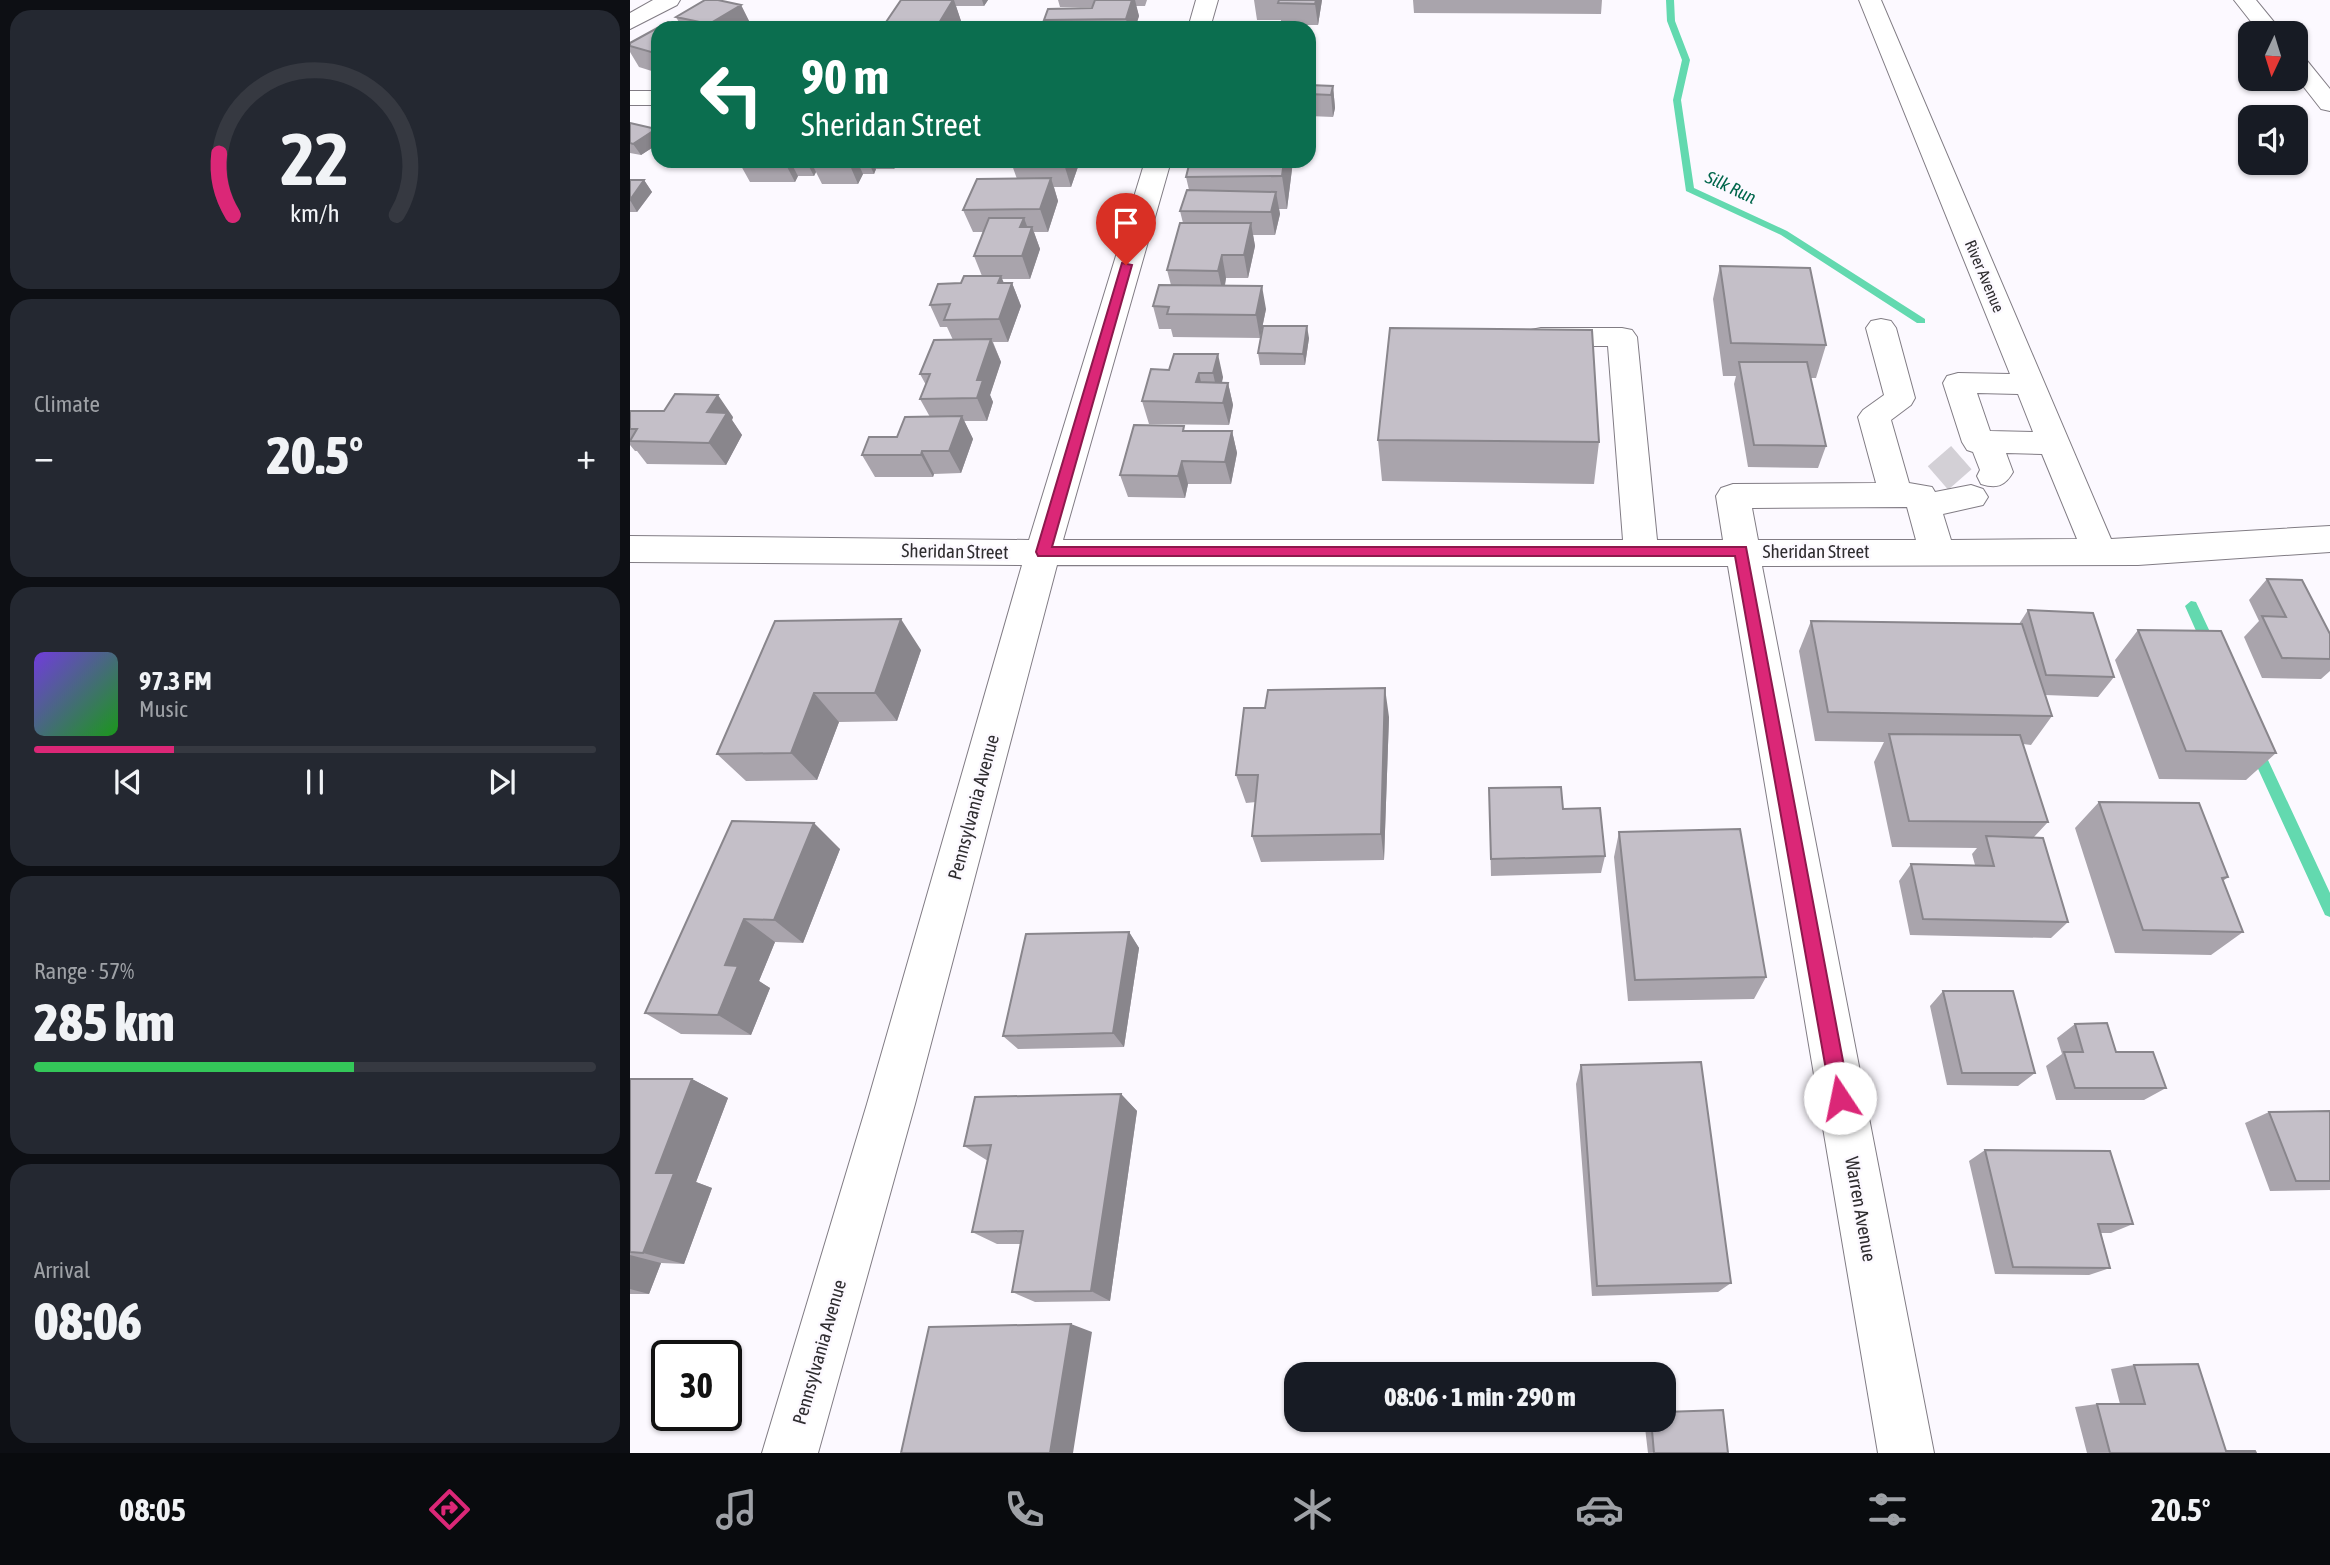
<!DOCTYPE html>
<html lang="en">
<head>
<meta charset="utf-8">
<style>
  :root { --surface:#171b24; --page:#242831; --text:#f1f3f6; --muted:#9ea1a6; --line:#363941; --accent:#db2777 }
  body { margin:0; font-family:"Asap Condensed",sans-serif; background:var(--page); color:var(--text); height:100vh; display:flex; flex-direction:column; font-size:26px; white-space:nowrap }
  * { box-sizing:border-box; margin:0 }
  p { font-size:23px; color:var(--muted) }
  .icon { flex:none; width:38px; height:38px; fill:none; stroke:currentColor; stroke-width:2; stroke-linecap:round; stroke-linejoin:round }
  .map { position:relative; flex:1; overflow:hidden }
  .side { display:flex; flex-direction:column; gap:10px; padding:10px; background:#0d0f14; width:630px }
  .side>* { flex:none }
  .guide { position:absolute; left:21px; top:21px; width:665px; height:147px; border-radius:21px; box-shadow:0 2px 5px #0004; background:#0b6e4f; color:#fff; overflow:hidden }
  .needle { width:46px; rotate:184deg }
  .tools { position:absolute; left:1608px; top:21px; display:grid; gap:14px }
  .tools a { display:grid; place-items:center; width:70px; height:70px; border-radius:14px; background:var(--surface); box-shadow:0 2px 5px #0004; font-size:35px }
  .speed { position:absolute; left:21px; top:1340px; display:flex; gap:14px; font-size:35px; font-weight:700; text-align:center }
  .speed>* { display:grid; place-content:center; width:91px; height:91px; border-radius:50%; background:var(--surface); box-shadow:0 2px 5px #0004; line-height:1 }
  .speed .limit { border:4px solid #111; border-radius:10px; background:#fff; color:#111 }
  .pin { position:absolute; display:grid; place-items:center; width:60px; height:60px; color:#fff; margin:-72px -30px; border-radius:50% 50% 50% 0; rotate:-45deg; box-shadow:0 0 7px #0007 }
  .pin .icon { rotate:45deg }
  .me { position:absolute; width:77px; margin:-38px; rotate:349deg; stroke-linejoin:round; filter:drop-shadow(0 0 5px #0008) }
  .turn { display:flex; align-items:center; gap:24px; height:147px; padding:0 35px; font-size:32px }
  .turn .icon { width:91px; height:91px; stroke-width:2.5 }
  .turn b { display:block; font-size:49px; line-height:60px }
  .big { font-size:52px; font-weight:800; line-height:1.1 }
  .side .card { flex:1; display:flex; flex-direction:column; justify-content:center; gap:10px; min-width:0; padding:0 24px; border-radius:21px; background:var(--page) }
  .side .dial { align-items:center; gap:0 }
  .dial svg { height:182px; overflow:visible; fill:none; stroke:var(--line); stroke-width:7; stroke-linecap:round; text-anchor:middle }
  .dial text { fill:var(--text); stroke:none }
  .song { display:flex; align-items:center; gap:21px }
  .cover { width:84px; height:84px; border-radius:10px; background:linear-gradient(135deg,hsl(260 70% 55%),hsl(120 70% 35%)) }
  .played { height:7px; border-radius:4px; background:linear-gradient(90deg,var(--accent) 25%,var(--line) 25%) }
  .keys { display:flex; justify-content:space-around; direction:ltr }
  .heat { display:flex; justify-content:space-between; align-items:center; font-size:38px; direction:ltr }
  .charge { height:10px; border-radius:5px; background:linear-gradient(90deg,#34c759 57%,var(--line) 0) }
  .trip { position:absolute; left:654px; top:1362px; width:392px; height:70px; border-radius:21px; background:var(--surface); box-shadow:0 2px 5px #0004; font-weight:800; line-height:70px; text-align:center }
  .tab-bar { display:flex; height:112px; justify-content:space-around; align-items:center; background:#090b0e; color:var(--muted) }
  .tab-bar .icon { width:49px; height:49px }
  .tab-bar .current { color:var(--accent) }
  .tab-bar b { font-size:32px; color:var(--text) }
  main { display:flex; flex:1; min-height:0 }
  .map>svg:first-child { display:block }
</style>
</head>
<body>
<main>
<section class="side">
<div class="card dial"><svg viewBox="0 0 100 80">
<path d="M14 69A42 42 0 1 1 86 69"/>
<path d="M14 69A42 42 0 0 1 8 42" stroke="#db2777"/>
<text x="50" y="56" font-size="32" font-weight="700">22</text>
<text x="50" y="72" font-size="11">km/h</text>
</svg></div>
<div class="card"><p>Climate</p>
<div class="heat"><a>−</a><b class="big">20.5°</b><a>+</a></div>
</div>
<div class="card">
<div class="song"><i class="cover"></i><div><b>97.3 FM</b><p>Music</p></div></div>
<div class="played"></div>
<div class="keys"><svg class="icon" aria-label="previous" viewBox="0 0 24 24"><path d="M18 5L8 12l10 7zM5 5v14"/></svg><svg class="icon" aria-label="pause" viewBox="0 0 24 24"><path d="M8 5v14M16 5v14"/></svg><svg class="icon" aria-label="next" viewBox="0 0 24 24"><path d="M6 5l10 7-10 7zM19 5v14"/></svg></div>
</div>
<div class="card"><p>Range · 57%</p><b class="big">285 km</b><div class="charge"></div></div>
<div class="card"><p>Arrival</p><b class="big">08:06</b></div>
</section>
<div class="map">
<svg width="1700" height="1453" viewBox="0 0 1700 1453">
  <rect width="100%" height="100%" fill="#fcf9ff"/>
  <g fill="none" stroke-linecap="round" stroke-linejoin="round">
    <path fill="#63d9af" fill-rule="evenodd" d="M1036,0H1044L1045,21L1060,60L1051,100L1064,188L1157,231L1295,319V323H1287L1151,235L1056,191L1043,100L1052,60L1037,21Z
      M1561,601L1566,602L1587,647L1585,651L1580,652L1575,651L1555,606Z
      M1626,743L1631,745L1700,893V917L1695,915L1619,749L1621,745Z"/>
    <path stroke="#d3d0d6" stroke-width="31" stroke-dasharray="31 16" stroke-linecap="butt" d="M1308,478L1332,457"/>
    <g stroke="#817c84" stroke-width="2">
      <path id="minor" d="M23,0H50L47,5L0,29V13Z
        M566,0H588L580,28H558Z
        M1229,0H1251L1481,539L1700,526V552L1508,565L1132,566L1304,1453H1248L1098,566L427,565L285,1104L188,1453H132L237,1104L392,565L0,562V536L399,540L515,161H541L433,540H993L978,346H911L901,344L896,337L901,330L911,328H992L1002,330L1007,337L1027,540H1093L1086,496L1091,488L1103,484L1246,483L1228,417L1233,410L1254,395L1236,328L1241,321L1251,319L1261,321L1266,328L1285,398L1281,405L1261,420L1279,483L1302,487L1305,492L1341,485L1353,489L1358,497L1353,505L1313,514L1321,540L1447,539L1412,454L1376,453L1383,472C1375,486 1367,489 1351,484L1347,476L1350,470L1343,452L1337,450L1332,442L1313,383L1317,376L1328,373L1380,374ZM1347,393L1388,394L1403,432L1360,431ZM1277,507L1286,540H1128L1122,508Z
        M1604,0H1626L1653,33H1630Z
        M1666,55L1674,57L1700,89V111L1691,109L1666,77Z
        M0,91H28V105H0Z"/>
    </g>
    <use href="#minor" fill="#fff" fill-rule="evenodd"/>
  </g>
  <path fill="#a9a4ac" d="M75,0H88L111,5L122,27L120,28H28V73L9,67L0,52V43L38,22L51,26L46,17Z
    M271,0H358L354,6H326L331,21L327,28H252Z
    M428,0H517L515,6H506L509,16L505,28H416L414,20L462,8L463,7H430Z
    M624,0H692L688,25H651V20H627Z
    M783,0H972L971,14L784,13Z
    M679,85L703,86L705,108L703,117L679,116Z
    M0,123L28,133V144L11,155L0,153Z
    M50,161H269L264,169H246L244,174H233L228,184H192L186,172L184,176H168L165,182H120L110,164L53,165Z
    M450,161L441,187H424L428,201L418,232H404L410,249L400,279H372L374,283H382L391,306L378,342H363L371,362L360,395L363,402L357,421H334L343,439L331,473L304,474L303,477H245L232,455L267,437L300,417L290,399L296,385L290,374L323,340L317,327H310L300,305L331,283L352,276L344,256L353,232H343L333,210L387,179L382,165Z
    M560,161H663L657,209H649L650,214L645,235H623L625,246L618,278H596L595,286L636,309L630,338L543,337L541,329H529L523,306L541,285L537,270L553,223L550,211L559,190L556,177Z
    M0,180H14L22,192L7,212H0Z
    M1090,266L1196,345L1186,378H1180L1196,446L1188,468L1118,467L1104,384L1106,376H1093L1083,299Z
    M679,338L675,365H630L628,353Z
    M544,354L593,377L592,383H598L603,405L599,425L519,424L512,401L539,370Z
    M0,411L103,417L102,420L112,435L96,465L17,464L7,451H5L0,445Z
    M555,431H602L607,453L601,484H558L555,498L498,497L490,475Z
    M748,440L969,442L964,484L752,481Z
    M1637,579L1700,634V671L1691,679L1632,678L1614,637L1629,621L1619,600Z
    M1398,610L1484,677L1468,697L1415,695L1422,716L1401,745L1393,744L1418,822L1404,837L1438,922L1421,938L1280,935L1269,881L1281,864L1345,865L1342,854L1347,848L1262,847L1244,762L1254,742L1185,741L1169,651L1181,621L1389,624Z
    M145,621L291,650L267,721L209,722L187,780L116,781L87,754Z
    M1508,630L1646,753L1616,780L1529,779L1485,660Z
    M759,717L754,860L631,862L622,836L626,802L616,803L606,775Z
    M859,788L933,809L975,856L971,873L861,876Z
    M1469,802L1598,877L1593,881L1613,932L1581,955L1485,953L1445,828Z
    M102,821L210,849L173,943L145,942L129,981L140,988L121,1035L51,1034L15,1013Z
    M989,832L1136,977L1124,999L998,1001L984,857Z
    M499,932L509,948L494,1047L388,1049L373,1036Z
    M1313,991L1405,1073L1388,1086L1317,1085L1300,1006Z
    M1445,1024L1486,1052L1536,1088L1514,1100H1426L1416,1066L1432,1054L1427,1038Z
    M951,1065L1101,1283L1088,1292L962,1296L946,1084Z
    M0,1079H62L98,1098L66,1182L82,1188L54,1264L31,1263L19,1294H0Z
    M491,1094L507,1111L480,1301L405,1302L382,1292L391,1244H367L342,1232L358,1161L334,1146Z
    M1700,1111V1190L1640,1191L1615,1123L1639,1112Z
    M1355,1150L1503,1224L1481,1233H1471L1480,1268L1459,1275L1365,1274L1339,1161Z
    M1504,1365L1596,1451L1626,1453H1457L1445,1407L1467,1404H1490L1481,1369Z
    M1014,1419H1034L1098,1453H1018Z"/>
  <path fill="#89868c" d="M323,0H324L331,21L327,28H306Z
    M352,0H358L354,6Z
    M502,0H505L509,16L505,28H498L496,19Z
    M686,0H692L688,25L685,4Z
    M111,5L122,27L120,28H81L79,24Z
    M703,86L705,108L703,117L701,95Z
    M26,129L28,133V144L11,155L3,144Z
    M154,161H160L168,176L165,182Z
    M176,161H192L181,162L186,172L184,176Z
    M218,161H227L233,174L228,184Z
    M238,161H242L246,169L244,174Z
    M261,161H269L264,169Z
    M435,161H450L441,187L434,164Z
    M654,161H663L657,209L652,176Z
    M421,178L428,201L418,232L410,209Z
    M14,180L22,192L7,212L0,200Z
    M646,192L650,214L645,235L641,212Z
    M394,218L400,234L402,227L410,249L400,279L392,256L390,227Z
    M621,223L625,246L618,278L614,255Z
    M592,255L596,278L593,294L588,271Z
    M371,276L378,294L382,283L391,306L378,342L369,319L368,283Z
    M632,286L636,309L630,338L626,315Z
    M677,326L679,338L675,365L673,354Z
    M361,339L371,362L360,395L363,402L357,421L347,398V380Z
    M588,354L593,377L588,396L583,373Z
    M569,373L574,396L566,382Z
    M598,383L603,405L599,425L593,403Z
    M88,395L103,417L102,420L112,435L96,465L79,443L77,412Z
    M332,416L343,439L331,473L319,451Z
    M602,431L607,453L601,484L595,462Z
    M292,451L304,474L303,477L291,455Z
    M552,461L558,484L555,498L548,476Z
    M271,619L291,650L267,721L245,693Z
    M755,688L759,717L754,860L751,834Z
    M184,693L209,722L187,780L161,753Z
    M184,823L210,849L173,943L144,920Z
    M114,919L145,942L129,981L140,988L121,1035L88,1015L95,965Z
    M499,932L509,948L494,1047L483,1033Z
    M62,1079L98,1098L66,1182L82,1188L54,1264L13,1253L26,1173Z
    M491,1094L507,1111L480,1301L461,1291Z
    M0,1255L31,1263L19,1294L0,1289Z
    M441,1324L462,1332L443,1453H420Z"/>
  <path fill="#c4bfc8" stroke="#89868c" stroke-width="2" d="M75,0H88L111,5L79,24L46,17Z
    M271,0H323L306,28H252Z
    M465,0H502L496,19L414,20L418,9L462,8Z
    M649,0H686L685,4L648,3Z
    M38,22L58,28H28V54L0,46V43Z
    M447,23H491L489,28H445Z
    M679,85L703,86L701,95L679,94Z
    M0,123L26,129L3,144L0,143Z
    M181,161H218L181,162Z
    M384,161H435L434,164L382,165Z
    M560,161H654L652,176L556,177Z
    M421,178L410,209L333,210L347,179Z
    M0,180H14L0,200Z
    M557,190L646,192L641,212L550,211Z
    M359,218H394L390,227H402L392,256H344Z
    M550,223H621L614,255H592L588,271L537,270Z
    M1090,266L1180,268L1196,345L1101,343Z
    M334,276H371L368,283H382L369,319L314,320L320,304L300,305L308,284L331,283Z
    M529,285L632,286L626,315L537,314L539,307L523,306Z
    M633,326H677L673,354L628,353Z
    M760,328L962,330L969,442L748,440Z
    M361,339L347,380H353L347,398L290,399L300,374H290L304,340Z
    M544,354H588L583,373H569L566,382L598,383L593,403L512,401L521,369L539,370Z
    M1109,362H1177L1196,446L1124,445Z
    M45,394L88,395L77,412L97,413L79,443L0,441L7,429H0V411H34Z
    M332,416L319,451H292L291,455H232L239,437H267L275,417Z
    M504,425L554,426L553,431H602L595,462L552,461L548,476L490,475Z
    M1637,579L1672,580L1700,634V659L1652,658L1632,616L1656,617Z
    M1398,610L1463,613L1484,677L1416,675Z
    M271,619L245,693H184L161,753L87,754L145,621Z
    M1181,621L1392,624L1422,716L1198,712Z
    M1508,630L1591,631L1646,753L1556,751Z
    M755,688L751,834L622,836L628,775H606L614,708H635L638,690Z
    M1259,734L1390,735L1418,822L1279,821Z
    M931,787L933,809L970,808L975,856L861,859L859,788Z
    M1469,802L1569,803L1598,877L1592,878L1613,932L1513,930Z
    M102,821L184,823L144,920L114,919L95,965L108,966L88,1015L15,1013Z
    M1110,829L1136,977L1005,980L989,832Z
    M1356,836L1413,838L1438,922L1293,919L1281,864L1364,866Z
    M499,932L483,1033L373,1036L396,934Z
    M1313,991H1383L1405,1073H1332Z
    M1477,1023L1486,1052H1523L1536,1088H1445L1434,1052H1453L1445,1024Z
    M1071,1062L1101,1283L967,1286L951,1065Z
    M0,1079H62L26,1173H44L13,1253L0,1252Z
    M491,1094L461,1291L382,1292L393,1231L342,1232L361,1145L334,1146L345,1097Z
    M1700,1111V1181H1666L1639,1112Z
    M1355,1150L1480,1151L1503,1224H1468L1480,1268L1383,1267Z
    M441,1324L420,1453H271L299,1327Z
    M1568,1364L1596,1451H1625L1626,1453H1480L1467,1404H1515L1504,1365Z
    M1093,1410L1098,1453H1024L1021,1419H1034V1412Z"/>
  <path fill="#db2777" stroke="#8e194d" stroke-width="2" d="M492,263L502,265L422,547H1116L1220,1098L1217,1105L1210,1108L1203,1105L1201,1098L1105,556H408L406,552Z"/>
  <g text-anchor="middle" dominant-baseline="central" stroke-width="5" stroke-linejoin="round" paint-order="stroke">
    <g font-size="16" fill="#2f2d30" stroke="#fcf9ff">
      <text transform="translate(1355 276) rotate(67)">River Avenue</text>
    </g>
    <g font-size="18" font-style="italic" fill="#00664b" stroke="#fcf9ff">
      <text transform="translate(1101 187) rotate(25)">Silk Run</text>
    </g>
    <g font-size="19" fill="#2f2d30" stroke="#fcf9ff">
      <text transform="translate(325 551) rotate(1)">Sheridan Street</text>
      <text x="1186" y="551">Sheridan Street</text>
      <text transform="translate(343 807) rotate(-75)">Pennsylvania Avenue</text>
      <text transform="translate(1231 1209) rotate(80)">Warren Avenue</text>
      <text transform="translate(189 1352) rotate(-74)">Pennsylvania Avenue</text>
    </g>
  </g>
</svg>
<div class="tools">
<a><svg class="needle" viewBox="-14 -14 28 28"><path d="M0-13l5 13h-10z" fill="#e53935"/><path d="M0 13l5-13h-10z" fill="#9ea1a6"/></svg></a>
<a><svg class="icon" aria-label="sound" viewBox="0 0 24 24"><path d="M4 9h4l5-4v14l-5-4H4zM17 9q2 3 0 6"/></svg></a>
</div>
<div class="speed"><div class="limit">30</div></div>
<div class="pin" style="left:496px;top:265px;background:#d93025"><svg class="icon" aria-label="arrive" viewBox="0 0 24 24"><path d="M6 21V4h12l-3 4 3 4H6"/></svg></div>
<svg class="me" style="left:1210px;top:1098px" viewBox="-20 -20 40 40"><circle r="19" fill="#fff"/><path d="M0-13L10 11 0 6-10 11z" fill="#db2777"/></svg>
<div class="trip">08:06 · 1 min · 290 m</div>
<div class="guide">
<div class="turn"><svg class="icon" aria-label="left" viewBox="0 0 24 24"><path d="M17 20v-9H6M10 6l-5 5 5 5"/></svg><div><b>90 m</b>Sheridan Street</div></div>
</div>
</div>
</main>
<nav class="tab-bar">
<b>08:05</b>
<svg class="icon current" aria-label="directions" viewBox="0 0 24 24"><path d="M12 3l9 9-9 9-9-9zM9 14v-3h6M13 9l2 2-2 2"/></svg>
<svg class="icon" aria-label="music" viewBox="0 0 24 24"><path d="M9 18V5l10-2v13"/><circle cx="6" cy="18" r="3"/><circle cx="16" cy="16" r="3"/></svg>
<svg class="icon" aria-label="phone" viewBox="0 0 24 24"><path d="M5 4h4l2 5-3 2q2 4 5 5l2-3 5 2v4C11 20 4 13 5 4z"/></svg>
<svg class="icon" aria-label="climate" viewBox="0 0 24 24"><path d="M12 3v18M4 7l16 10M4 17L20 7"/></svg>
<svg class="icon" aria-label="car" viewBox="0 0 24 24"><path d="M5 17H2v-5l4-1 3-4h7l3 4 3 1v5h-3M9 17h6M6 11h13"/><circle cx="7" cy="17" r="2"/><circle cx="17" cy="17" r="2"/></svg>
<svg class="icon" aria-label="filters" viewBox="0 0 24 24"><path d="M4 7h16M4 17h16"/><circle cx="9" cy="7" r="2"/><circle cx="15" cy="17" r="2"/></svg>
<b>20.5°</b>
</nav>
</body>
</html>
